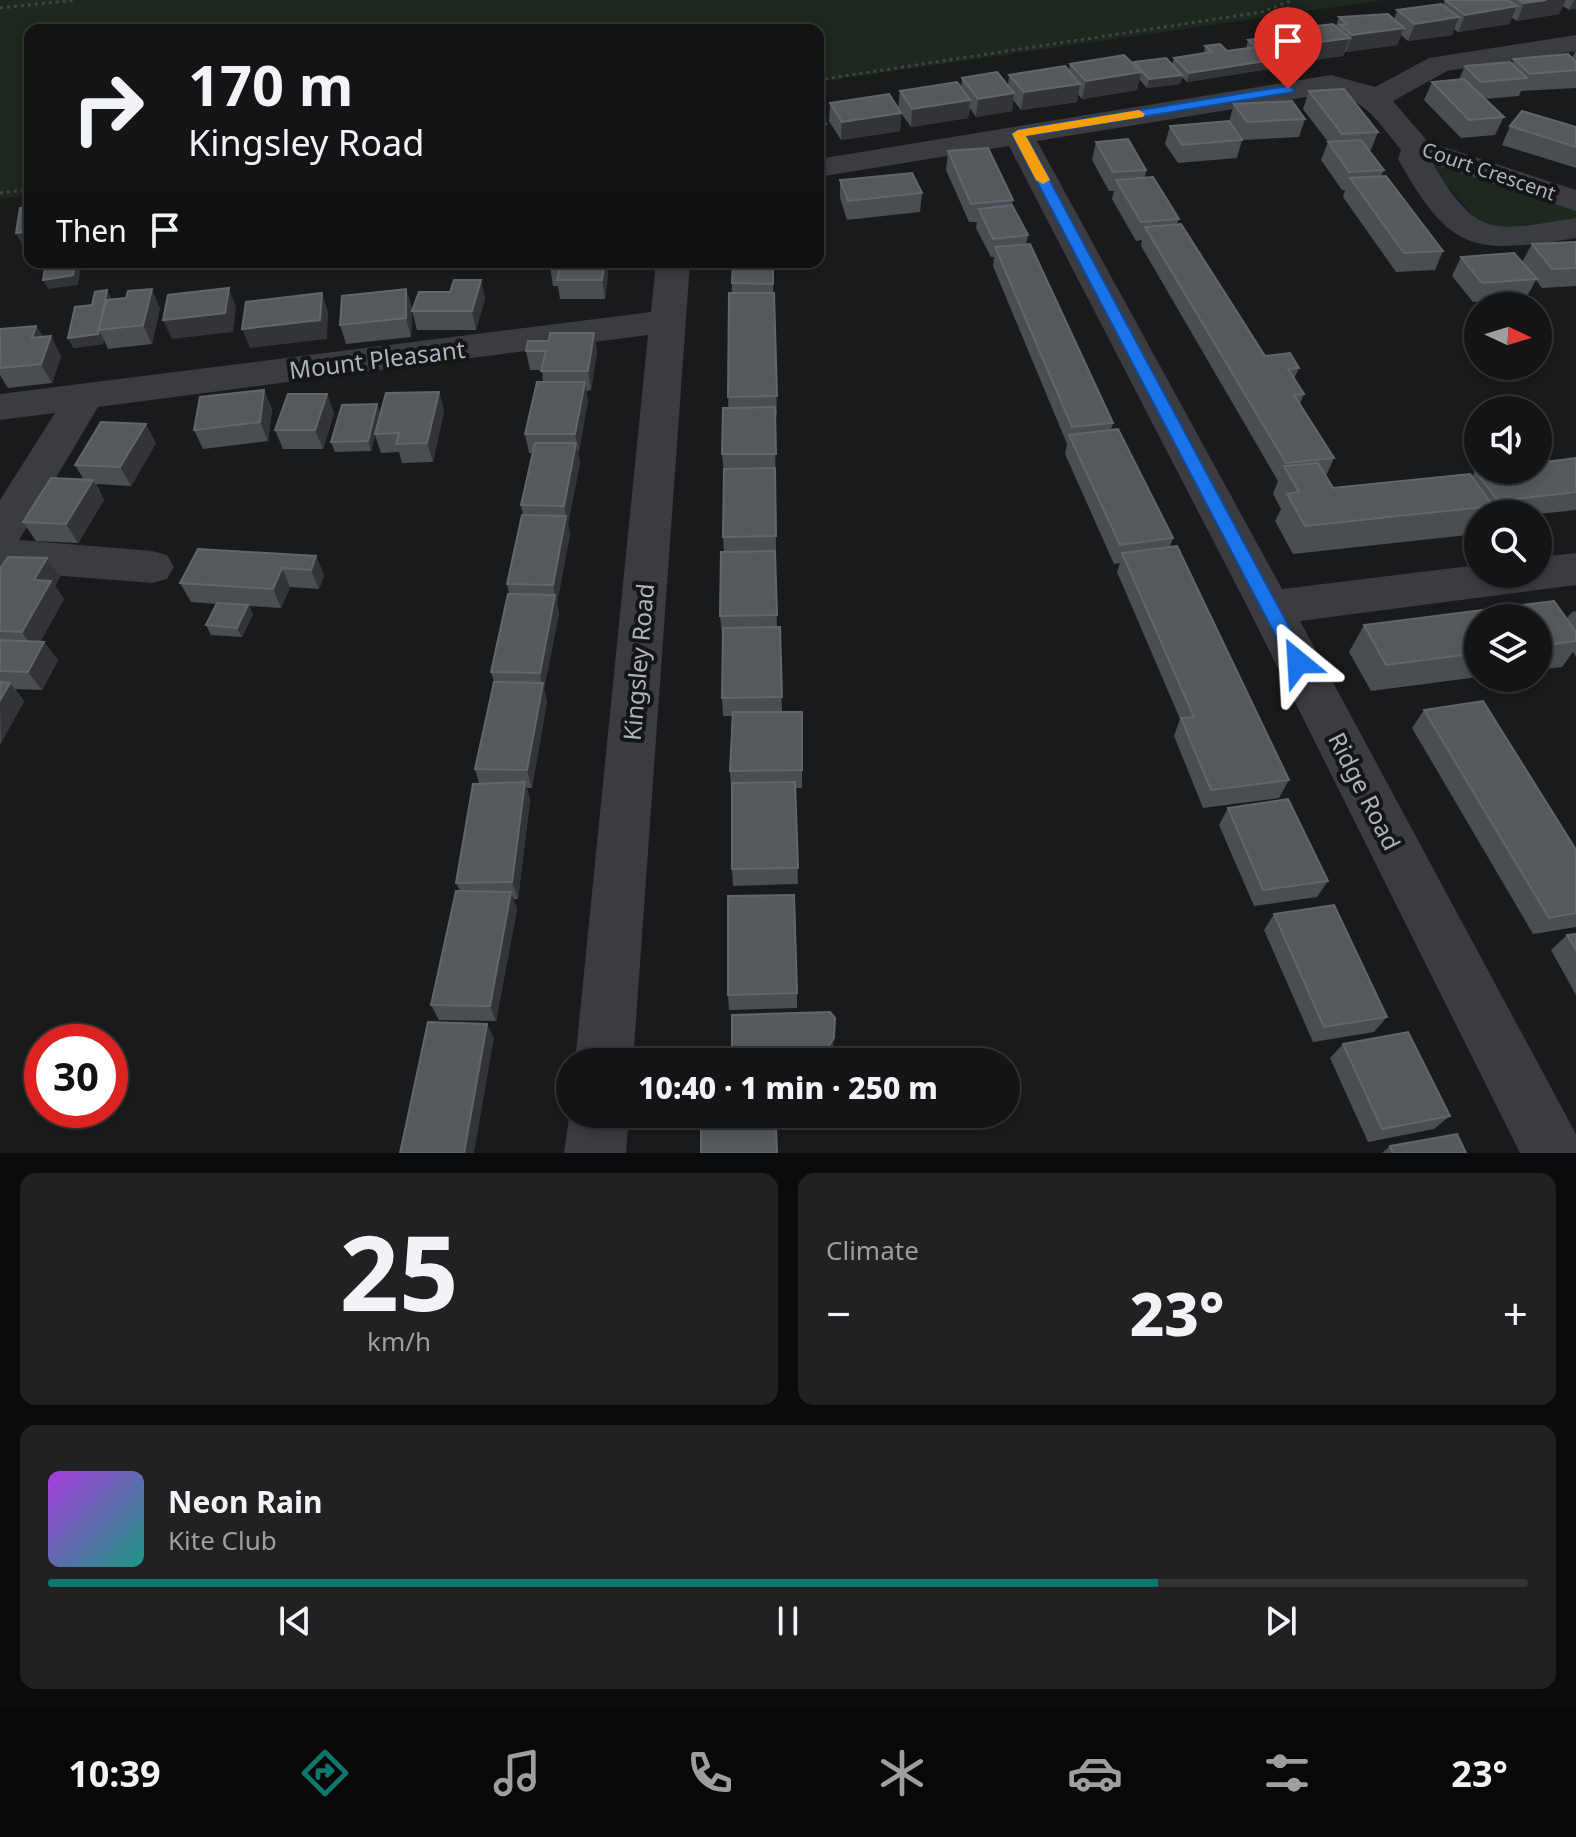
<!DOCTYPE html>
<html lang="en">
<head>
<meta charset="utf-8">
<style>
  :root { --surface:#131415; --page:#202122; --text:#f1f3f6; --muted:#9d9ea0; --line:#323334; --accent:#0f766e }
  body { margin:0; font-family:"Noto Sans",sans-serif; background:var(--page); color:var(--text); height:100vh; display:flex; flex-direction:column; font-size:30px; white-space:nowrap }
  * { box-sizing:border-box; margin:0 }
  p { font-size:26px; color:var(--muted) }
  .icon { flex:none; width:44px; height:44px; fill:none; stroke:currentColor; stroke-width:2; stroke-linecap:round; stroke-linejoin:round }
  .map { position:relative; height:1153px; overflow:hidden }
  .details { display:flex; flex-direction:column; gap:20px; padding:20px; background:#0a0b0c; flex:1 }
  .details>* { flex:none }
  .guide { position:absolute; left:24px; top:24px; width:800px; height:244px; border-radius:16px; box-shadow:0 4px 12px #0003,0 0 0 2px var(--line); background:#131415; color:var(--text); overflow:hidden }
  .needle { width:52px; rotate:94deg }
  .tools { position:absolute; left:1464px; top:292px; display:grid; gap:16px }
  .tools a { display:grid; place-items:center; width:88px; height:88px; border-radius:50%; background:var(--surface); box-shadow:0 4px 12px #0003,0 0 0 2px var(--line); font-size:40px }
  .speed { position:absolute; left:24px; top:1024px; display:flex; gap:16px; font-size:40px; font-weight:700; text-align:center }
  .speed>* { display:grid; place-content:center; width:104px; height:104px; border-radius:50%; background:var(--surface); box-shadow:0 4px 12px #0003,0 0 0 2px var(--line); line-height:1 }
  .speed .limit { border:12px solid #d22; background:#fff; color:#111 }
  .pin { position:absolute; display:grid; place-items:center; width:68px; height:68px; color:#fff; margin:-82px -34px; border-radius:50% 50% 50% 0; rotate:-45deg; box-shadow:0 0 8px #0007 }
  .pin .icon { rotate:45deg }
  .me { position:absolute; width:88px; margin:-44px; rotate:333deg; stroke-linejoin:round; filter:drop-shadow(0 0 6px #0008) }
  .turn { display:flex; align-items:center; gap:28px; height:168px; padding:0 32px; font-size:36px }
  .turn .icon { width:104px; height:104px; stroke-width:2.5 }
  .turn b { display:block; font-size:56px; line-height:68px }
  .then { display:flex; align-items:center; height:76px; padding:0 32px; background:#0003; gap:16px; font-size:30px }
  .big { font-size:60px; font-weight:800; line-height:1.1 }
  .details .widget { flex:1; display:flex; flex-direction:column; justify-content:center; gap:12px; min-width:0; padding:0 28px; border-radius:16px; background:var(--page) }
  .details .dial { align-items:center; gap:0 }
  .dial b { font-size:104px; line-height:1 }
  .song { display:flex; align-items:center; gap:24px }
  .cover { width:96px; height:96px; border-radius:12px; background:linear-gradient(135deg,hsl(280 70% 55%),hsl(170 70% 35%)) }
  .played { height:8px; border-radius:4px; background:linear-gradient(90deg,var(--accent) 75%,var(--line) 75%) }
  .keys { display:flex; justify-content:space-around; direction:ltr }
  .heat { display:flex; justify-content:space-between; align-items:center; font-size:44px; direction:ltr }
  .details .tiles { flex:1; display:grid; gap:20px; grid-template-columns:1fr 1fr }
  .widget:last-child { grid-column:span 2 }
  .trip { position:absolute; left:556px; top:1048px; width:464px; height:80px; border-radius:40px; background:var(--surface); box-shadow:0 4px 12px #0003,0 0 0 2px var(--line); font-weight:800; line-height:80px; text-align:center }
  .tabs { display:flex; height:128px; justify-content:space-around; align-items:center; background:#080808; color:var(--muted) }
  .tabs .icon { width:56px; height:56px }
  .tabs .on { color:var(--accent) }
  .tabs b { font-size:36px; color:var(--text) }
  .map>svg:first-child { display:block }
</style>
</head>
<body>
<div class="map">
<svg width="1576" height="1153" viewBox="0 0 1576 1153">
  <rect width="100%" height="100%" fill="#191a1c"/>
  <path fill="#1e281f" d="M0,0H1384L818,82V30H30V195L0,199Z
    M1434,159L1576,207V224L1503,229L1480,224L1430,166Z"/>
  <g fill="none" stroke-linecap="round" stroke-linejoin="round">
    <path stroke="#404348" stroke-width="3" stroke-dasharray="3 4" stroke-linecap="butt" d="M0,8L76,0
      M818,80L1262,12L1293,0
      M0,193L30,189"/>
    <path fill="#3a3c41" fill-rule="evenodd" d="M1576,35V51L1447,71L1393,101L1428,142L1576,190V211L1433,164C1479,242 1495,230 1576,218V238C1474,254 1451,254 1398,159L1401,150C1378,122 1368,101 1331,93L1037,141L1282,589L1478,565V574H1538V557L1576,553V585L1300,621L1576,1134V1153H1520L1248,608L1009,146L818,177V159L1331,75L1375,87L1429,58Z
      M656,262H690L633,1062H575L648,335L98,407L19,540L152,551L167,555L174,567L167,579L152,583L0,571V500L55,413L0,420V394L651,312Z
      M570,1111V1114H629L626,1153H564Z"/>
  </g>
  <path fill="#4a4d51" d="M1445,0H1576L1569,10L1563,6L1559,14L1517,21L1512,18L1509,24L1458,32L1454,29L1452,35L1408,41L1401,35L1397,45L1345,52L1343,56L1283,63L1282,67L1187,82L1182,77L1180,84L1147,88L1139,79L1137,90L1082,99L1078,94L1077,102L1021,110L1013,100L1012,111L976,117L970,108L968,118L911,127L898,109L900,91L961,88L962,78L1008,86L1009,75L1069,71L1070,64L1133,65L1134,62L1172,65L1174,58L1204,53L1205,46L1227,51L1246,49L1248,40L1269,45L1273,31L1336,26L1339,17L1394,20L1397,10L1443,5Z
    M1576,50V88L1521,91L1519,96L1484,99L1504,117L1495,135L1461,138L1424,100L1432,82L1459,79L1465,66L1512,63L1514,59L1572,58Z
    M1309,91L1378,132L1371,150H1369L1384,170L1381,176L1443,251L1435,270L1396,272L1343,197L1345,190H1342L1321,160L1328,142L1303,109Z
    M830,103L901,113L900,131L841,140L829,121Z
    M1234,104L1305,119L1299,137L1242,140L1237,158L1178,163L1165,144L1170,126L1229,122Z
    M1510,126L1576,127V168L1502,145Z
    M1096,142L1146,170L1145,178L1179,219L1177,224L1265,356L1299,368L1294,379L1304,394L1300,404L1334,458L1326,476L1333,488L1472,476L1475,471L1576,458V510L1538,514H1478V532L1477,534L1293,554L1275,521L1281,509L1273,494L1278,481L1141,246L1142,240L1136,241L1112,199L1114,191H1109L1092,160Z
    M948,151L1013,200L1012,205L1028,235L1026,244L1113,423L1111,430L1173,538L1170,547L1289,780L1279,798L1203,808L1174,736L1180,719L1117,572L1120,563L1114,564L1065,454L1067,444L993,266L994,257H991L976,228L977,222H969L946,170Z
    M840,180L922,193L920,212L847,220L840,198Z
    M1576,242V286L1542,288L1536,280L1526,298L1473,302L1452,276L1461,257L1522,262L1532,244Z
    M551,262H607L608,274L605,299H560L558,286H553L550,267Z
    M774,262L773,293L777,415H775L776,555H775L777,627H780L782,712H802V788H795L798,884L733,886L732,869V788H731L730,771L732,716H723L722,698L723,634H722L720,616L724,552L723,537L724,473L722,454L728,408L732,283Z
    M481,280L485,299L476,330H417L412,311L450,292Z
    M406,289L412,308L411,337L346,344L340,325Z
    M107,290L112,300L160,308L152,344L108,349L104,340L103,344L73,348L92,305Z
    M36,326L43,337L61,356L52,383L8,388L0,375V329Z
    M594,333L597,352L591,390L586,391L588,401L578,453L580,463L568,523L570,534L557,603L559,613L544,689L547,701L532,788H527L530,800L518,899H513L517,909L496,1021L439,1020L431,1005L460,891L456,883L479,783L475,769L494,682L491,672L509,594L507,584L523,515L521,505L532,453H529L525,434L543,382L542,370H530L526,351L549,341Z
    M264,390L272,409L268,441L203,449L194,430Z
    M439,392L444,411L433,462L402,463L399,452L381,453L375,435L371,451L335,452L331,442L377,404L380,413Z
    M327,394L334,413L323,449H283L275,430Z
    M156,443L131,486L96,484L104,500L78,543L36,541L23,522L84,480L75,465Z
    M316,556L324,575L319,589L290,587L281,608L249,606L253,614L242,637L211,635L206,625L217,604L191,602L180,583Z
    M47,558L60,577L55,586L64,599L40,642H44L58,660L42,690L15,689L24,701L0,744V569Z
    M1554,601L1567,618L1572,612L1576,611V657L1573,652L1562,667L1538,670V618H1478V677L1371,691L1349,652L1364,625Z
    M1424,710L1576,850V927L1533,934L1412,728Z
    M1228,808L1328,881L1317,897L1254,906L1219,825Z
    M1274,914L1387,1017L1374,1032L1313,1042L1264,930Z
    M1576,934V995L1551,950L1567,935Z
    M797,993V1008L729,1010L728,995Z
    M830,1012L833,1052L827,1061L732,1062Z
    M1343,1044L1450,1116L1434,1129L1368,1142L1330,1058Z
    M1390,1146L1466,1153H1382Z"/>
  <path fill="#323437" d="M1546,0H1566L1559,14L1517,21L1524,3Z
    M1574,0H1576V9L1569,10Z
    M1517,6L1509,24L1458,32L1465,15Z
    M1459,17L1452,35L1408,41L1415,24Z
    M1404,28L1397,45L1346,52L1352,35Z
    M1350,38L1343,56L1284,64L1289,46Z
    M1284,58L1282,67L1187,82L1189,73Z
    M1141,72L1137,90L1082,99L1086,81Z
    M1182,75L1180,84L1147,88L1149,79Z
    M1080,84L1077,102L1021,110L1024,92Z
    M1014,93L1012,111L976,117L978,99Z
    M970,100L968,118L911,127L912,109Z
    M901,113L900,131L841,140L842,122Z
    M826,124V142L818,143V125Z
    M30,231V251L26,252L16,233Z
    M76,262H79L81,267L78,285L48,289L43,280Z
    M605,262H607L608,274L605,299L602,280Z
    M481,280L485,299L476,330L472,311Z
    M229,288L236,307L233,332L172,339L163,320Z
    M152,289L160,308L152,344L143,325Z
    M406,289L412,308L411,337L406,318Z
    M107,290L112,300L99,329Z
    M322,293L328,312L327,339L250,348L242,329Z
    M36,326L47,345L32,338Z
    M99,331L104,340L103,344L73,348L68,338Z
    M594,333L597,352L591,390L588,371Z
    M51,336L61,356L52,383L41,364Z
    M585,382L588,401L579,453L575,434Z
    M264,390L272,409L268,441L260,422Z
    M439,392L444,411L433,462L427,443Z
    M327,394L334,413L323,449L315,430Z
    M377,404L381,414L371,451L368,441Z
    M146,424L156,443L131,486L120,467Z
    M576,443L580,463L568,523L570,534L557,603L559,613L544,689L547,701L532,788L527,770L542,684L540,673L555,595L553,585L566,517L564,506Z
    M93,480L104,500L78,543L66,524Z
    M316,556L324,575L319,589L311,570Z
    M47,558L60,577L55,586L64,599L35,651L22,632L34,580Z
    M282,568L290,587L281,608L273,589Z
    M248,605L253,614L242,637L237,628Z
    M44,642L58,660L42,690L28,672Z
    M10,683L24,701L1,744L0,700Z
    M525,782L530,800L518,899L512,882Z
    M511,892L517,909L496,1021L490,1006Z
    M487,1024L494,1038L474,1153H464Z
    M834,1038L833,1052L827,1061L828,1047Z"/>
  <path fill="#55585d" stroke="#62666c" stroke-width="2" d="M1445,0H1507L1517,6L1465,15Z
    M1519,0H1546L1524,3Z
    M1441,4L1459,17L1415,24L1397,10Z
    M1388,14L1404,28L1352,35L1340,25L1347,24L1339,17Z
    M1333,24L1350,38L1289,46L1273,31Z
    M1262,38L1284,58L1189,73L1174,58L1212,52L1205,46L1220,44L1227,51L1256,47L1248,40Z
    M1568,54L1576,62V70L1530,74L1514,59Z
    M1124,55L1141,72L1086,81L1070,64Z
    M1166,58L1182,75L1149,79L1134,62Z
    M1510,62L1527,78L1481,82L1465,66Z
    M1065,66L1080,84L1024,92L1009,75Z
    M997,72L1014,93L978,99L962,78Z
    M1464,79L1504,117L1469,120L1432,82Z
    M957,82L970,100L912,109L900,91Z
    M1344,89L1378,132L1342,134L1309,91Z
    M889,94L901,113L842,122L830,103Z
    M1292,101L1305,119L1247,122L1234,104Z
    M818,110L826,124L818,125Z
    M1522,111L1576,127V147L1510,126Z
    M1229,121L1242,140L1182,145L1170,126Z
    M1128,139L1146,170L1113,172L1096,142Z
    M1361,140L1384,170L1349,172L1328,142Z
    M988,148L1013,200L971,204L948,151Z
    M912,173L922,193L848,201L840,180Z
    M1386,176L1443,251L1404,253L1350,178Z
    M1153,177L1179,219L1141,222L1116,180Z
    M1012,205L1028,235L993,239L979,209Z
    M30,207V231L16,233L20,208Z
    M1181,224L1265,356L1290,353L1299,368L1288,369L1304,394L1294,395L1334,458L1286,463L1145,227Z
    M1576,242V268L1552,269L1532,244Z
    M1030,244L1113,423L1072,427L995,247Z
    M1514,253L1537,279L1482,283L1461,257Z
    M46,262H76L73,275L43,280Z
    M551,262H605L602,280H557L560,267H550Z
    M733,262H773V284L732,283Z
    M454,280H481L472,311H412L419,292H450Z
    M229,288L225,313L163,320L168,295Z
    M152,289L143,325L98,330L107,300L126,298L128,291Z
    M406,289V318L340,325L342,296Z
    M107,290L98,334L68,338L75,307L92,305L95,292Z
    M322,293L320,320L242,329L246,302Z
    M729,293H774L777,396L728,397Z
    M36,326L32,338L51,336L41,364L0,368V358L1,354H0V329Z
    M550,333H594L588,371H541L546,351H526L528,341H549Z
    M537,382H585L575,434H525Z
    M264,390L260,422L194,430L200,397Z
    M439,392L427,443L396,444L399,433L375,434L386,393Z
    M288,394H327L315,430H275Z
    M377,404L368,441L331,442L342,405Z
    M775,407L776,454H722L723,408Z
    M101,422L146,424L120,467L75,465Z
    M1118,429L1173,538L1120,545L1069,435Z
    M535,443H576L564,506L521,505Z
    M1576,458V492L1498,501L1475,471L1538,470V463Z
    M1318,463L1333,488L1470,474L1493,506L1305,526L1287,494L1299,492L1284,466Z
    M775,468L776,536L723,537L724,469Z
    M51,478L93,480L66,524L23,522Z
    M522,515L566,516L553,585L507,584Z
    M1177,546L1289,780L1211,790L1181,718L1194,717L1122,553Z
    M198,549L316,556L311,570L282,568L273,589L180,583Z
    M775,551L777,615L720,616L721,552Z
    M8,557L47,558L34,580L51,581L22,632L0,631V569Z
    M508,594L555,595L540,673L491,672Z
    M1554,601L1576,632V641L1538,646V618H1478V653L1386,665L1364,625Z
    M217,603L248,605L237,628L206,625Z
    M780,627L782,697L722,698L723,628Z
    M0,640L44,642L28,672L0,671Z
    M0,682L10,683L0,700Z
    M494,682L543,683L527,770L475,769Z
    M1483,701L1576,850V913L1549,918L1424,710Z
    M733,712H802V770L730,771Z
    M525,782L512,882L456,883L473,784Z
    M795,782L798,868L732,869V783Z
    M1288,799L1328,881L1263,890L1228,808Z
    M456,891L511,892L490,1006L431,1005Z
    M794,895L797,993L728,995V896Z
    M1334,905L1387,1017L1324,1027L1274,914Z
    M1576,934V950L1567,935Z
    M830,1012L835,1018L834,1038L828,1047L799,1048V1062H732V1015Z
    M428,1022L487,1024L464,1153H400Z
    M1408,1032L1450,1116L1382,1129L1343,1044Z
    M776,1125L777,1153H701V1127Z
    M1457,1134L1466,1153H1393L1390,1146Z"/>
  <path fill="#1a73e8" stroke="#114b97" stroke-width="2" d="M1288,86L1294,89L1293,92L1026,136L1308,662L1305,667H1292L1012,134L1018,130Z"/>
  <path fill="#f59e0b" d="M1139,110L1145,114L1143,117L1026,136L1050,180L1043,184L1036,180L1012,134L1018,130Z"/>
  <g text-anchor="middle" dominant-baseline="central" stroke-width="8" stroke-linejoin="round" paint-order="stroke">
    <g font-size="20" fill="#abb3bd" stroke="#141517">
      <text transform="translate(1489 171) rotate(19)">Court Crescent</text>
    </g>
    <g font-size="24" fill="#abb3bd" stroke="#141517">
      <text transform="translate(377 359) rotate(-7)">Mount Pleasant</text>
      <text transform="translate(638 662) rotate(-85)">Kingsley Road</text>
      <text transform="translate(1365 791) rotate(63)">Ridge Road</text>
    </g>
  </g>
</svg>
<div class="tools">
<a><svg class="needle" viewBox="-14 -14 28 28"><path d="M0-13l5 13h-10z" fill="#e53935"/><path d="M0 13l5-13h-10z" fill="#9d9ea0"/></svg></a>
<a><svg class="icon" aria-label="sound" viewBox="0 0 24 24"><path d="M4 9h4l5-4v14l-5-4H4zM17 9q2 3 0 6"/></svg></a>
<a><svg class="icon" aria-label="search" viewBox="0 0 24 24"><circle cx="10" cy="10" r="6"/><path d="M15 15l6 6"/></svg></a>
<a><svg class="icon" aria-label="layers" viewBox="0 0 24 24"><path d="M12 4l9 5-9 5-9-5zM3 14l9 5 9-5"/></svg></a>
</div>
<div class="speed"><div class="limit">30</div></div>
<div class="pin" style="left:1288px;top:89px;background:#d93025"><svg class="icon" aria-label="arrive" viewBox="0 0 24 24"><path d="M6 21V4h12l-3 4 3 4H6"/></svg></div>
<svg class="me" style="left:1298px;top:662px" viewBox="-20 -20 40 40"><path d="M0-17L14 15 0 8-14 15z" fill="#1a73e8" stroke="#fff" stroke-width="4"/></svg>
<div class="trip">10:40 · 1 min · 250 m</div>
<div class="guide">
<div class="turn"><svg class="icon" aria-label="right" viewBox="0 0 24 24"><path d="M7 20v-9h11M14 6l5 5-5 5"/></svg><div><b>170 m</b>Kingsley Road</div></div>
<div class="then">Then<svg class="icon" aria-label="arrive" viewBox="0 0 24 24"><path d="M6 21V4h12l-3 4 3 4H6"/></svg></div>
</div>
</div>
<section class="details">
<div class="tiles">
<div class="widget dial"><b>25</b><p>km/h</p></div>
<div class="widget"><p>Climate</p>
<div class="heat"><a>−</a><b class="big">23°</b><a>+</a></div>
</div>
<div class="widget">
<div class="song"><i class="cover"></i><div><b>Neon Rain</b><p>Kite Club</p></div></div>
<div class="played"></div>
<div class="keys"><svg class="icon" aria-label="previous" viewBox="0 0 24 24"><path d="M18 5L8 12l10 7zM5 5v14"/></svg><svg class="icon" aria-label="pause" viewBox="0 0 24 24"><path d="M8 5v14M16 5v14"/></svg><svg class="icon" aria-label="next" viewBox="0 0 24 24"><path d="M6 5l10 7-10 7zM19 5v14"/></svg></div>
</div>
</div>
</section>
<nav class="tabs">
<b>10:39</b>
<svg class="icon on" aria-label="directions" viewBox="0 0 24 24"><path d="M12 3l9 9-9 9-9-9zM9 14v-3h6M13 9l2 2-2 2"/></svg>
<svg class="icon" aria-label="music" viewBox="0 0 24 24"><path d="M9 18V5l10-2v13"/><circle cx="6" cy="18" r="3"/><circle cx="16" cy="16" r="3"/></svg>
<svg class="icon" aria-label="phone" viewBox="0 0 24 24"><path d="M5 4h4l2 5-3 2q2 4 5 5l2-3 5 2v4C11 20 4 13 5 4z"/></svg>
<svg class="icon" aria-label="climate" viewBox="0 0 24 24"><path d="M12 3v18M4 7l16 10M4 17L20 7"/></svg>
<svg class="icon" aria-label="car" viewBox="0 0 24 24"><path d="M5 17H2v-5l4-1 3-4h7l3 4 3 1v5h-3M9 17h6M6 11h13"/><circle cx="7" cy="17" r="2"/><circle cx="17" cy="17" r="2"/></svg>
<svg class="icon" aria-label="filters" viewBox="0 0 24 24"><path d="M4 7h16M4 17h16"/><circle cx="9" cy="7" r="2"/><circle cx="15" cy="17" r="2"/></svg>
<b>23°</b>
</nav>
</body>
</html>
